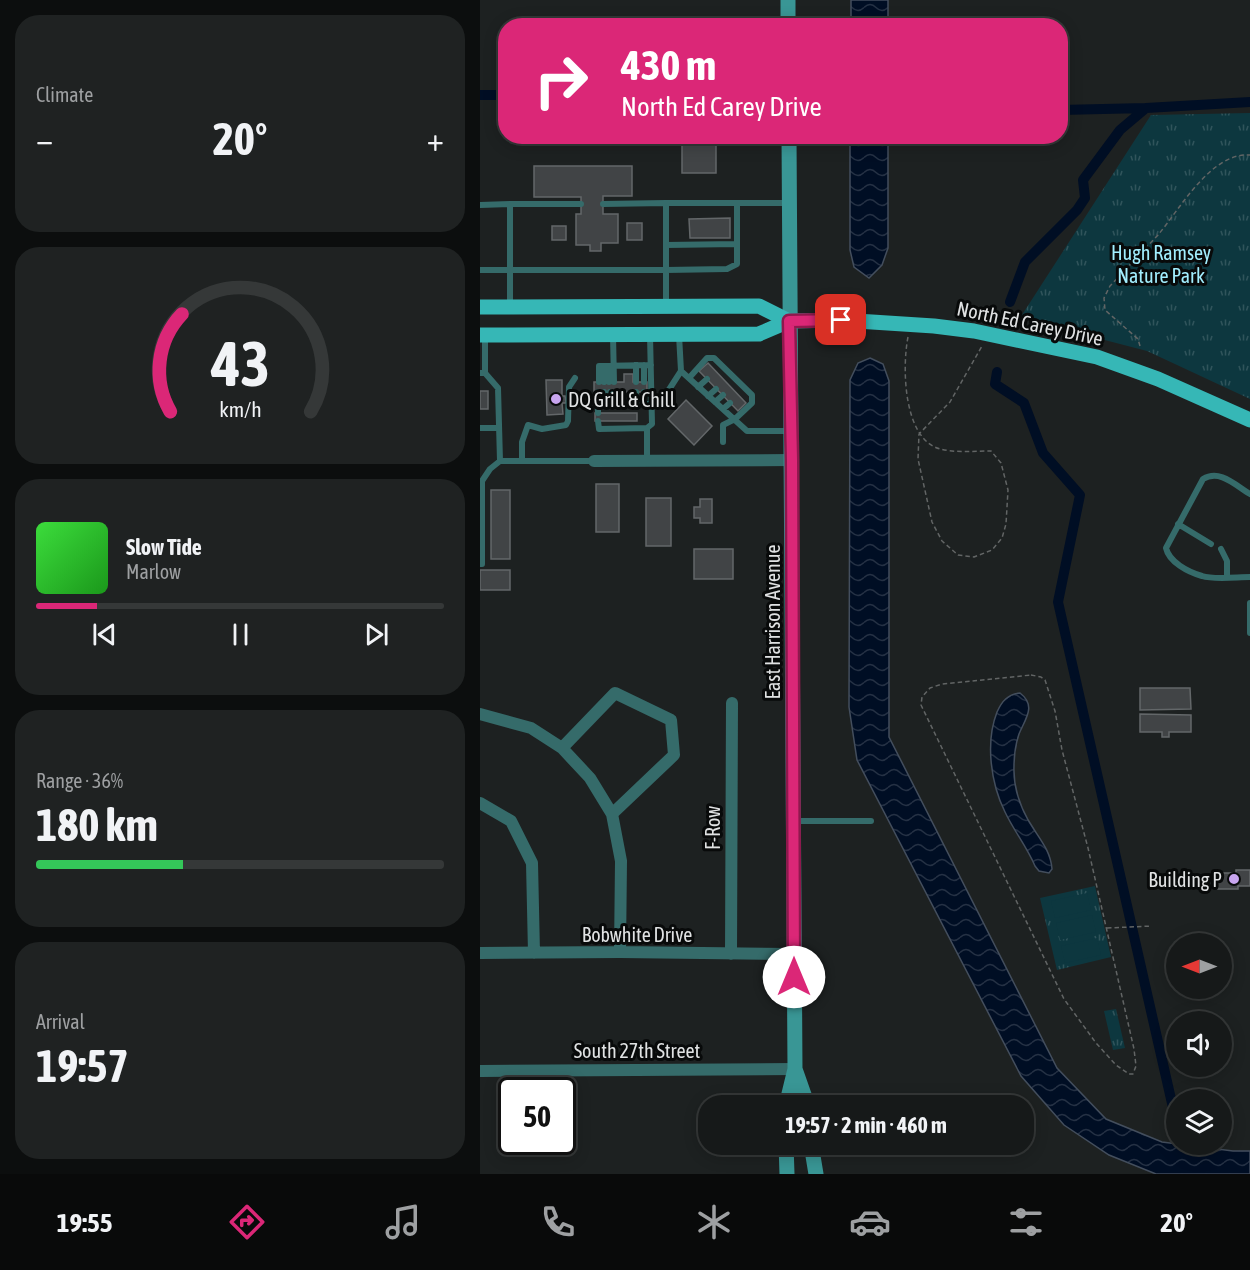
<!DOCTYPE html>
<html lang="en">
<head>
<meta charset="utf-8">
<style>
  :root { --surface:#161919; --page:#1f2222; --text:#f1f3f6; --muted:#9ea0a2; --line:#353838; --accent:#db2777 }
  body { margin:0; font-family:"Asap Condensed",sans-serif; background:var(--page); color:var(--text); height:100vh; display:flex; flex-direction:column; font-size:22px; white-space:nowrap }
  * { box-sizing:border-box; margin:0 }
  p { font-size:20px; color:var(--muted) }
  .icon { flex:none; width:33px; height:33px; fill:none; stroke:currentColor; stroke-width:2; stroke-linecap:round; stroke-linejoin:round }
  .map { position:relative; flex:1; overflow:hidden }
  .details { display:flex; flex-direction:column; gap:15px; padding:15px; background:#0c0e0e; width:480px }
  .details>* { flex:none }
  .guide { position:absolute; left:18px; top:18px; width:570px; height:126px; border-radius:24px; box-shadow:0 3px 15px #0003,0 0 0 2px var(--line); background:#db2777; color:#fff; overflow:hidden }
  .needle { width:39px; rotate:270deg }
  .buttons { position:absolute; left:686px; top:933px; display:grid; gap:12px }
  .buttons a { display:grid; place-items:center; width:66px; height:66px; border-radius:50%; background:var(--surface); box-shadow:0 3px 15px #0003,0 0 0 2px var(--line); font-size:30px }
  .speed { position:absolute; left:18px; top:1077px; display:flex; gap:12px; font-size:30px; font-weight:700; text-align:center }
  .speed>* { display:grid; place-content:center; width:78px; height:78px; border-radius:50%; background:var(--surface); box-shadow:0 3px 15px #0003,0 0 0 2px var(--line); line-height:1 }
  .speed .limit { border:3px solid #111; border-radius:9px; background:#fff; color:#111 }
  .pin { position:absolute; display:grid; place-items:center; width:51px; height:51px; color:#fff; margin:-26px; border-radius:12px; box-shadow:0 3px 9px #0006 }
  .me { position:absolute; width:66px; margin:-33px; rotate:0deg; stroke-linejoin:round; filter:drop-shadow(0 0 4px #0008) }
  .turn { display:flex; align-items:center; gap:21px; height:126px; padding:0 24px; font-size:27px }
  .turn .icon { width:78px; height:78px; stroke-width:2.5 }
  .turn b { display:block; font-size:42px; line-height:51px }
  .big { font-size:45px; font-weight:700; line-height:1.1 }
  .details .widget { flex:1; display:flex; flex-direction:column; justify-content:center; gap:9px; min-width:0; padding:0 21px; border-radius:24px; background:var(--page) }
  .details .dial { align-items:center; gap:0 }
  .dial svg { height:156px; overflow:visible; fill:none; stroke:var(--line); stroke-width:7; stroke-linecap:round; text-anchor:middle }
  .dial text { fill:var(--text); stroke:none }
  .song { display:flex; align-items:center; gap:18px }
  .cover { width:72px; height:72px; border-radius:9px; background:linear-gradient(135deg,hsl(120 70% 55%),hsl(120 70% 35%)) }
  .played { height:6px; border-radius:3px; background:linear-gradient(90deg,var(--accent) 15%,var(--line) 15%) }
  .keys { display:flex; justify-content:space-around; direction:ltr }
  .heat { display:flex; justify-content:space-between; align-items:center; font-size:33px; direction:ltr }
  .charge { height:9px; border-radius:4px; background:linear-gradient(90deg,#34c759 36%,var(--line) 0) }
  .trip { position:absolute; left:218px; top:1095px; width:336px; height:60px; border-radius:24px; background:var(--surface); box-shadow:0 3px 15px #0003,0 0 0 2px var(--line); font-weight:700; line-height:60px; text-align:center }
  .tabs { display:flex; height:96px; justify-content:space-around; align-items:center; background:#090a0a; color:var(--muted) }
  .tabs .icon { width:42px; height:42px }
  .tabs .on { color:var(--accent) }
  .tabs b { font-size:27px; color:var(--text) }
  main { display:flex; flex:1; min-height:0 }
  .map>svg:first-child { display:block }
</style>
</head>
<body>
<main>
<section class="details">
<div class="widget"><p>Climate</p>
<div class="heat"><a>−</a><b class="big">20°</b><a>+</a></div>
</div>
<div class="widget dial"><svg viewBox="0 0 100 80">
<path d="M14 69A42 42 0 1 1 86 69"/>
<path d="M14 69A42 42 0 0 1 20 19" stroke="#db2777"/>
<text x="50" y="56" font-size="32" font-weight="700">43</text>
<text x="50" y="72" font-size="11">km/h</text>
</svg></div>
<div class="widget">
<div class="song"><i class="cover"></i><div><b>Slow Tide</b><p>Marlow</p></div></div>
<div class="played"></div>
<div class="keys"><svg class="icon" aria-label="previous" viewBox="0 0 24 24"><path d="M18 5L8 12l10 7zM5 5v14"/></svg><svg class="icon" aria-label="pause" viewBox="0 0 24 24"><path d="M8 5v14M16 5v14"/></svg><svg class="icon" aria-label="next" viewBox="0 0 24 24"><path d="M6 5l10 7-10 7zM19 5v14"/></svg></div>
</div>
<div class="widget"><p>Range · 36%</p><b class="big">180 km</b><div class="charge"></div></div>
<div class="widget"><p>Arrival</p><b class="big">19:57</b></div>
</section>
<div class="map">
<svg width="770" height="1174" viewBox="0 0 770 1174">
  <defs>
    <pattern id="grass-tufts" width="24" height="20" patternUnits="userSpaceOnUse" patternTransform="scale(1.5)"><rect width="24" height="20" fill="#0d373f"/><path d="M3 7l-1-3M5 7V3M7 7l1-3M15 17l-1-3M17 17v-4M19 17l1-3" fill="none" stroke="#30545b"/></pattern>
    <pattern id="water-waves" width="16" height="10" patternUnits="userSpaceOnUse" patternTransform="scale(1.5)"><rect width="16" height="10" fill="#000e24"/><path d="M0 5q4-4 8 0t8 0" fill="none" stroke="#253144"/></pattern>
  </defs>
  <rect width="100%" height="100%" fill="#1d2121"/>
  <path fill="url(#grass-tufts)" d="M770,113V399L667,351L540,318L671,115Z
    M615,886L631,957L577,970L560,898Z
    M636,1009L645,1048L633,1050L624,1011Z"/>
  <path fill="#0d373f" d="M607,893L611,910L575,918L571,901Z
    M612,915L616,932L580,940L576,923Z
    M617,938L621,955L585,963L581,946Z"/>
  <path fill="url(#water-waves)" stroke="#434e5d" stroke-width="1.5" d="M371,0H408V25H371Z
    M370,137H408V248L402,265L389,278L374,267L370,250Z
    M390,358L403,364L409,381V737L577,1068L626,1119L682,1142L753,1151H770V1174H676L629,1155L584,1125L541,1076L377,760L369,707L370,380L378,363Z
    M540,693C557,706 545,719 539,734C536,743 534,756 534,766C533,790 542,812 555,831C563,843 571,854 572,869L569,873L559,871L555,866C547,847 534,831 525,812C511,784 505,743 517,712C522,701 528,694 540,693Z"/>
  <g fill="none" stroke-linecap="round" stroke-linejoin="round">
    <path stroke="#000e24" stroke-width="10" d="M0,95H26
      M580,110L666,108
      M530,302L545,262L597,210L605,198L603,180L640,130L666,108L770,102
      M517,372L515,384L544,403L563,453L600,495L578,602L696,1121"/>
  </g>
  <path fill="#414446" stroke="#636769" stroke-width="1.5" d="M202,139H236V173H202Z
    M54,166H152V196H123V214H138V243H121V251H110V245H96V214H101V197H54Z
    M250,218V238H210L209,219Z
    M147,223H162V240H147Z
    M72,226H86V240H72Z
    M228,363L266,403L258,411L219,371Z
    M144,374H153V382H167V392H114V382H144Z
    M66,380H82V396H85L86,403H82L83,414L67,415Z
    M0,391H8V409H0Z
    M206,400L232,426L214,445L188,419Z
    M115,413H157V421H115Z
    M116,484H139V532H116Z
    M11,490H30V559H11Z
    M166,498H191V546H166Z
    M220,499H232V523H220V518H214V507H220Z
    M214,549H253V579H214Z
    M0,570H30V590H0Z
    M660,688H710L711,709L660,710Z
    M660,714L711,715V732H689V737H682V732H660Z
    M756,870H770V886H758V889H738V873H756Z"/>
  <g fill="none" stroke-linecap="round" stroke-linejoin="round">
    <path stroke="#626565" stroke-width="1.5" stroke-dasharray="4.5 3" stroke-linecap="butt" d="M428,337C422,367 423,439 460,449C475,453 495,451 511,451L521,463L528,490L526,524L522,538L512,550L494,557L478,555L462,541L452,522L438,459L439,434L470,402L502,346
      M660,346L658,339L625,310L624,298L630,286C646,269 662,252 678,235C700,209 731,152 770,155
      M551,675L561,677L565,680L575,711L582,750L608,848L654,1049L656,1066L653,1074H649L636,1065L616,1043L584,999L441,705L442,697L450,688L462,684Z
      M627,928L672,926"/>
    <path stroke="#356b6a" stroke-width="6" d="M186,203H257
      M30,204H101
      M123,204L186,203V270L247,269L257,264V203H309
      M0,205L30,204V306
      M186,245L257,244
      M0,270H186V305
      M133,335L134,382
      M156,365V382
      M164,365V382
      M129,366V382
      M201,371L267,431H309
      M0,373H5V337
      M5,373L18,388L20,461
      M209,378L227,358H234L272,395V403L255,419L243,425V442
      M119,382V366L171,365
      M124,382L125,366
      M218,387L227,379
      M118,392V413
      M124,392L125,404
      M130,392V404
      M134,392V404
      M156,392V404
      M228,396L236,389
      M235,402L243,395
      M119,404H172L181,402L201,371L199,335
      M164,404V392
      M243,409L250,403
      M118,421L119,429L167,428
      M0,428H19
      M42,461V442L48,425L62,429L86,425L88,421L89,387L95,378
      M167,461V428L172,424L170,335
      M770,494C755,485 740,469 723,479L686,548C689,562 708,572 722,576C734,580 757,577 770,577
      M698,524L731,544
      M741,549L747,561V577
      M0,564H2V481L10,469L20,461H114
      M770,603V633
      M314,821H391"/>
    <path stroke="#356b6a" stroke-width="12" d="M114,461L312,460
      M0,714L51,728L82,748L110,778L132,814L141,861L140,952
      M82,748L135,693L191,720L194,755L132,814
      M0,803L31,821L52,863L54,953
      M0,953L140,952L314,954
      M251,954L252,703
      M0,1071L315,1069"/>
    <path stroke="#399695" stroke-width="15" d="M308,0V26
      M315,1069L328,1106
      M306,1106L315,1069L309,136
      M306,1144L307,1174
      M331,1144L336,1174"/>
    <path stroke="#36b7b6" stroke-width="15" d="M0,307L279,306L309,321
      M0,335L279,334L309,321L361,320L454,326L494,331L617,357L678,379L770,420"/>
  </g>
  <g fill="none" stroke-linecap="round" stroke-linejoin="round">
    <g stroke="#8e194d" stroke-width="15">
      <path id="route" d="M314,977L312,460L309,321L361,320"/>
    </g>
    <use href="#route" stroke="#db2777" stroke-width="10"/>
  </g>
  <g fill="#c8a5ef" stroke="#080a0a" stroke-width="2">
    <circle cx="76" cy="399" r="6"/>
    <circle cx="754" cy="879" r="6"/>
  </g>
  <g text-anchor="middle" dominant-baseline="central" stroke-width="6" stroke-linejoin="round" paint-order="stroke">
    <g font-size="20" fill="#a2eefe" stroke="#080a0a">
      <text x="681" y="252">Hugh Ramsey<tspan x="681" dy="23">Nature Park</tspan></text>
    </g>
    <g font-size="20" fill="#e0e2e3" stroke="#080a0a">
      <text transform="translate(550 323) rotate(12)">North Ed Carey Drive</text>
      <text transform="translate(292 622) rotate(-90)">East Harrison Avenue</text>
      <text transform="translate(232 828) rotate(-90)">F-Row</text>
      <text x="157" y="934">Bobwhite Drive</text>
      <text x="157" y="1050">South 27th Street</text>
    </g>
    <g font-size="20" fill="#e0e2e3" stroke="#080a0a" text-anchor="start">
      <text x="88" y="399">DQ Grill &amp; Chill</text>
      <text x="742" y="879" text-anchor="end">Building P</text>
    </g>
  </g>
</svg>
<div class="buttons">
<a><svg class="needle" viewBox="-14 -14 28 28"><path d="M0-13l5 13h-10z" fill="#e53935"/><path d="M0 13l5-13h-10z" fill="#9ea0a2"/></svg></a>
<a><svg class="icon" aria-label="sound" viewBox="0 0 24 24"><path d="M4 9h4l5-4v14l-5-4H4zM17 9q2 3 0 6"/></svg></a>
<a><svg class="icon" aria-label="layers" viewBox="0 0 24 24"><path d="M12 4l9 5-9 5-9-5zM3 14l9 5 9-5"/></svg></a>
</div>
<div class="speed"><div class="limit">50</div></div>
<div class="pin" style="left:361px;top:320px;background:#d93025"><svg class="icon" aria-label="arrive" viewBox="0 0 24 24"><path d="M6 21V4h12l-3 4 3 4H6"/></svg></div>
<svg class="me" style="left:314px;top:977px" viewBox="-20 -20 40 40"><circle r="19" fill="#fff"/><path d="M0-13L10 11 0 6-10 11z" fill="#db2777"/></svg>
<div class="trip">19:57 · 2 min · 460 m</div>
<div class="guide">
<div class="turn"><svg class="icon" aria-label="right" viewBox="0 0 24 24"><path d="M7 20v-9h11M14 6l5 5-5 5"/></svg><div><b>430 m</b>North Ed Carey Drive</div></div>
</div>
</div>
</main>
<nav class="tabs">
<b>19:55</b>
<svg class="icon on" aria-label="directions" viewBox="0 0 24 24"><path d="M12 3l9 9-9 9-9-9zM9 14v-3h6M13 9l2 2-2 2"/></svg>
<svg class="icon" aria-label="music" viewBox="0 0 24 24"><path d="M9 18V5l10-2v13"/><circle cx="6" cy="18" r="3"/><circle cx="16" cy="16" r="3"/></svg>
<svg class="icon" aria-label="phone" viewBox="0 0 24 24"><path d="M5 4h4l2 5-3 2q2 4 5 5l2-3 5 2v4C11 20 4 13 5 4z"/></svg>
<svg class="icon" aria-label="climate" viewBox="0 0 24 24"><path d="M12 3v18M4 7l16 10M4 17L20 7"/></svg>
<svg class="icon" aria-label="car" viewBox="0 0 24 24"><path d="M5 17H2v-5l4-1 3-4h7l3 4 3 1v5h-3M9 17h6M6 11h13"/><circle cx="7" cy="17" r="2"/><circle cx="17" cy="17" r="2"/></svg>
<svg class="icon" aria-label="filters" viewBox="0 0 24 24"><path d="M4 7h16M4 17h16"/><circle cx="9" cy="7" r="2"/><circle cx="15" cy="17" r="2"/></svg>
<b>20°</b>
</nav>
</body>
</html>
